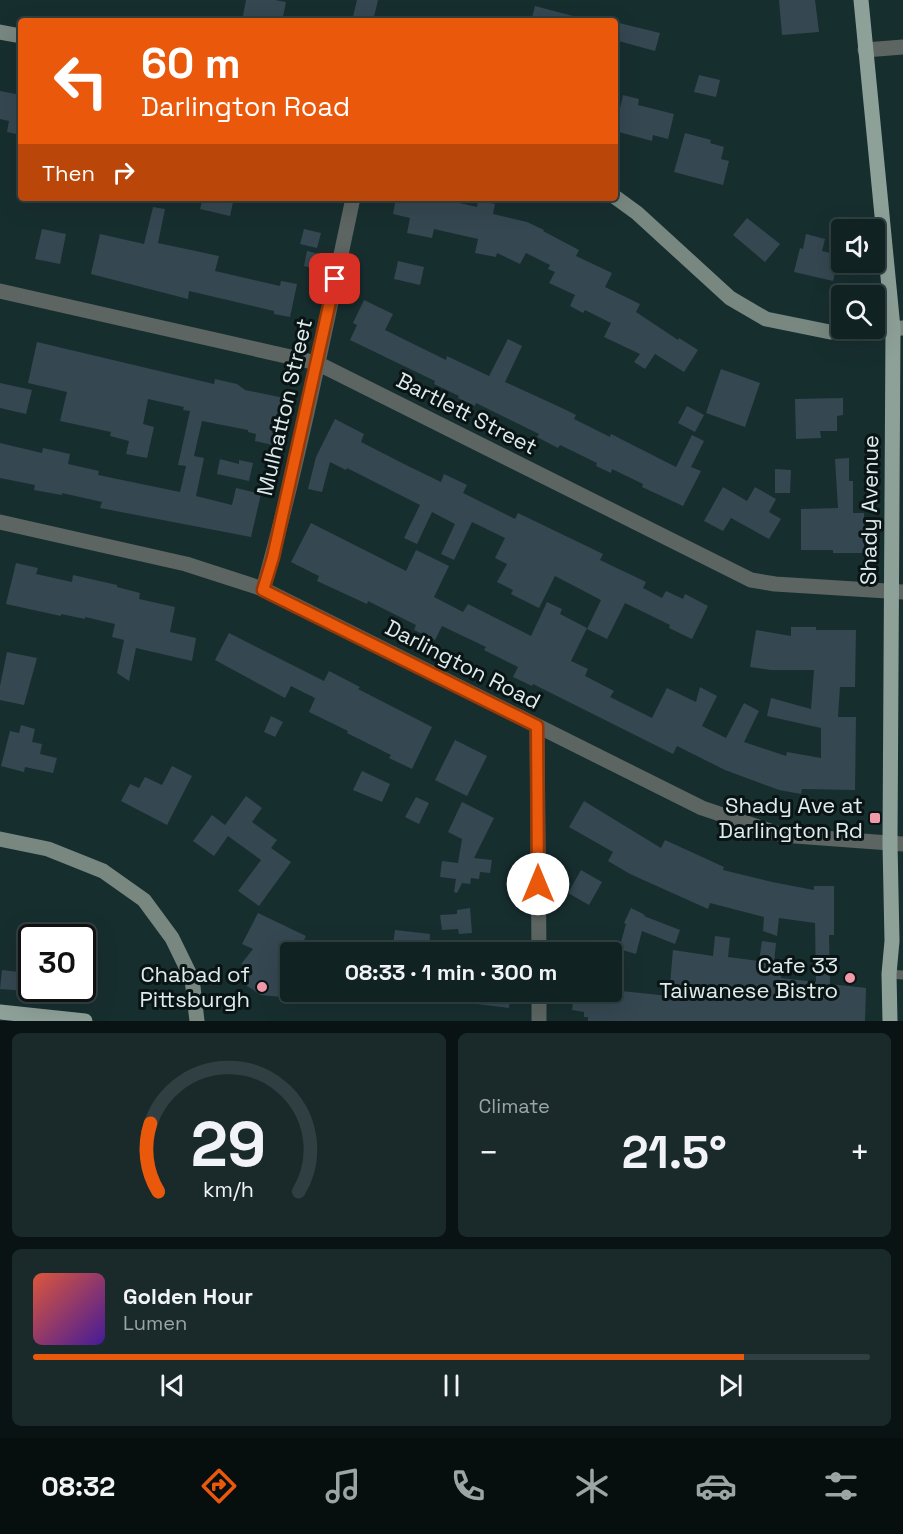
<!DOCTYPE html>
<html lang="en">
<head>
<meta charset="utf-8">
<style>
  :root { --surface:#112223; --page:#1a2a2b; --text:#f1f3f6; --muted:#9ca4a6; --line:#303f41; --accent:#ea580c }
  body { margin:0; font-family:"Space Grotesk",sans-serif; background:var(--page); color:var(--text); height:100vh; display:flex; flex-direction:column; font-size:22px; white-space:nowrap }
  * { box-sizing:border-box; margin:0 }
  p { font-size:20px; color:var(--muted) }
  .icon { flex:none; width:33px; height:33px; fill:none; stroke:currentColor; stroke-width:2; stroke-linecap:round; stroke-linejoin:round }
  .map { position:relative; height:1021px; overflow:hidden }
  .sheet { display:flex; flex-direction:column; gap:12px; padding:12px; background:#091313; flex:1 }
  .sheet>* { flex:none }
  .hud { position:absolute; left:18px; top:18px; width:600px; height:183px; border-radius:6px; box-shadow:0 6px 24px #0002,0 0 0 2px var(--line); background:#ea580c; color:#fff; overflow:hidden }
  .buttons { position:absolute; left:831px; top:219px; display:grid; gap:12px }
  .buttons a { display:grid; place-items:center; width:54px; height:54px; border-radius:6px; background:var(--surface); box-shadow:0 6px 24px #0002,0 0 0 2px var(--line); font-size:30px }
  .speed { position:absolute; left:18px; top:924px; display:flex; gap:12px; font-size:30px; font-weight:700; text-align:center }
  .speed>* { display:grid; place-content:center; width:78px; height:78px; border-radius:50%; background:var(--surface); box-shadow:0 6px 24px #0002,0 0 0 2px var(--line); line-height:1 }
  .speed .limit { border:3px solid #111; border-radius:9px; background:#fff; color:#111 }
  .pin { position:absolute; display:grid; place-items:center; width:51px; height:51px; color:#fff; margin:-26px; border-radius:12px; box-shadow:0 3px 9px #0006 }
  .me { position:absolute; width:66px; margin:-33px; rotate:0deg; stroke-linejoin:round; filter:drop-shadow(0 0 4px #0008) }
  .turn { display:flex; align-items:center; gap:21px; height:126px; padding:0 24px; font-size:27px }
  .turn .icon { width:78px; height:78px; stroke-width:2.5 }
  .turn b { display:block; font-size:42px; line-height:51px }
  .then { display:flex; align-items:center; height:57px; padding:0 24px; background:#0003; gap:12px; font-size:22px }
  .big { font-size:45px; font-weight:800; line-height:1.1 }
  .sheet .tile { flex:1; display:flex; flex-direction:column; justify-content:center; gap:9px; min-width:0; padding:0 21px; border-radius:9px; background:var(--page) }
  .sheet .dial { align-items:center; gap:0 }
  .dial svg { height:156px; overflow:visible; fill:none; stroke:var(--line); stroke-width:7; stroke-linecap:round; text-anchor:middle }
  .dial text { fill:var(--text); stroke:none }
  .song { display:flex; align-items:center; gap:18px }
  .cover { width:72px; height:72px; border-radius:9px; background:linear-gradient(135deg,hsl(10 70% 55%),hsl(260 70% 35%)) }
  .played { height:6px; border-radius:3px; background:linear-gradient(90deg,var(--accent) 85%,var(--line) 85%) }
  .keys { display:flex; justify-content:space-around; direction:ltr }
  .heat { display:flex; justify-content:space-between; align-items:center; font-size:33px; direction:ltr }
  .sheet .tiles { flex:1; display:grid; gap:12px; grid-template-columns:1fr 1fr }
  .tile:last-child { grid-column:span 2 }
  .trip { position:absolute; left:280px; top:942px; width:342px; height:60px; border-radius:6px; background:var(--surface); box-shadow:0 6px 24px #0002,0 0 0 2px var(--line); font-weight:800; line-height:60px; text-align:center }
  .tabs { display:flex; height:96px; justify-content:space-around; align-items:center; background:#070e0e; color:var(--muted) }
  .tabs .icon { width:42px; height:42px }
  .tabs .selected { color:var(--accent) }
  .tabs b { font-size:27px; color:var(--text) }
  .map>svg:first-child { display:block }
</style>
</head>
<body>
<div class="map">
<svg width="903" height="1021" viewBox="0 0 903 1021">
  <rect width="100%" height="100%" fill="#172e2f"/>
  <path fill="#354751" d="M246,0H275L286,2L282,21H242Z
    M357,0H378L373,21H352Z
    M779,0H815L819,32L782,35Z
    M535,6L573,16V21H531Z
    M615,22L660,33L655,51L615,40Z
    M699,75L720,80L716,97L694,92Z
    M0,91L21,95V135L7,132L9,121L0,119Z
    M623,95L639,99L638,105L674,114L668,139L653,135L652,141L615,131Z
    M685,133L711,140L710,143L724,147L721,159L729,161L723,185L674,172Z
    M203,198H234L230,216L200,209Z
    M396,198H438L477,207L478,200L495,204L493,214L527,222L544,230L543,231L579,250L576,256L612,273L605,287L640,304L636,312L678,340L679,338L698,350L684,372L655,354L645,369L634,362L640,354L604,337L611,323L585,310L583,313L570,306L575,295L549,283L555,272L548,269L550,265L526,253L520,264L497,253L496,257L475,253L478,239L434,229L432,238L407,233L410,218L393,214Z
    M153,207L165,209L158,243L219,256L215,271L280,286L281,281L297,284L290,317L274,314V311L232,301L189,291L188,299L91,274L100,234L144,244Z
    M747,218L780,244L765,262L733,235Z
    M42,229L66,234L60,264L35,259Z
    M304,229L321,233L317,248L300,244Z
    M806,234L825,239L822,251L839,255L833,281L794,272L800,248L803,249Z
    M307,251L319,254L316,269L304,266Z
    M398,261L424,267L420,285L394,279Z
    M364,300L393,314L385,330L446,360L447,356L489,376L508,339L522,346L505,382L564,409L576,415L574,419L610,437L611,434L676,467L692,435L704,441L691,467L701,471L683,506L642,487L643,484L612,469L611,473L596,466L597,463L560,445L558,448L537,437L539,434L476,403L475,406L458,398L459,396L434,384L435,381L350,340L357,325L353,323Z
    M37,342L214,384L215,379L237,384L245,390L284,398L283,405L286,406L277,446L255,441L256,434L248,432V430L202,421L194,456L204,458L196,496L232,505L236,488L261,494L251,537L100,508L102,502L62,493V495L34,490L35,485L0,478V443L42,453L43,448L70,454L68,464L99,471L98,475L180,492L186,466L178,465L190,411L183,410L184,407L148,399L143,424L154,427L147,458L126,454L129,441L110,436L111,432L60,421L67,392L28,383Z
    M721,369L760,383L745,427L706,413Z
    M0,383L32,390L26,414L0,408Z
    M843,398V415L837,416V431H820L821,438L796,439L795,399Z
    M687,406L704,415L695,432L678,423Z
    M335,419L364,434L361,442L406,465L441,482L444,474L467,485L463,493L515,519L518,513L603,554L600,560L646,582L643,588L662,598L666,591L683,599L685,594L708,606L692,639L669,628L670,625L625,603L607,639L587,629L601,600L555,576L539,608L511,594L513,590L497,582L507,564L495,558L505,538L472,522L454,560L441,554L455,524L432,512L417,544L404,538L420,505L347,468L346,470L330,462L322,492L308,489L316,457Z
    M849,458V481H853V513H864V553H833V550H801V509L838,508L835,459Z
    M220,459L239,464V460L253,463L249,481L217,474Z
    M775,469L791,470L790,493H775Z
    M723,487L747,501L755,487L776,499L769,512L781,519L769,539L731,518L723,531L704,521Z
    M311,523L406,571L416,550L449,566L434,597L463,612L468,604L531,636L547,602L562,609L560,614L587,628L571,661L588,669L585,676L614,691L610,697L652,718L667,688L696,702L700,687L717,696L702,726L726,738L744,703L759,711L744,742L786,756L787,752L821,758V728L767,716L771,698L811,709L814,670H771L750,667L756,630L791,636V627H816V630H856L855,687H840L838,717H856L855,790L802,789L801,794L779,790L725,770L677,746L673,754L533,684L532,686L513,677L518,667L484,650L486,647L442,626L435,640L414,630L416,625L368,601L367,604L317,581L319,576L291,562Z
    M16,563L38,568L36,574L72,582L73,575L117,585V587L140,593L139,599L175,607L170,632L196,638L192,661L136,648L129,681L117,673L124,640L112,637L115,624L85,617V619L61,614V616L6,604Z
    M229,633L324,681L329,671L360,687L358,689L432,727L412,769L389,758L391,755L347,733L348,731L309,712L315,698L291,686L285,698L215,660Z
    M7,652L37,658L24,705L0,700V686Z
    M271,716L283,722L275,737L264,732Z
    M21,725L35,729L32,742L42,744L40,754L57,758L53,773L25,767L24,772L1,766L10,731L19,733Z
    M455,740L487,756L467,796L435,780Z
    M172,766L192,776L167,825L121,801L130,784L139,788L145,777L162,785Z
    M362,771L390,784L382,802L353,790Z
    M246,796L262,808L252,822L277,840L271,848L291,862L259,906L238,891L261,860L228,836L214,856L193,841L212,815L225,825Z
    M416,797L429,803L419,824L405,817Z
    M584,801L661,848L665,840L724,867L723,870L772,882L814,890V886H834V935H829L830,984L866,988L865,1021H588V1017H584V1012L572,1010L574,992H612V990L669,996L673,950L713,956L715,936L730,938L728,957L759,961L762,941L776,943L774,963L781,964V978L816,982L815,923L779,918L777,936L763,931L764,917L710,903L708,909L630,874L608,861L613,852L569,827Z
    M462,802L494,818L474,858L492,860L490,873L480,872L479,879L471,878L470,884L462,883L457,893L454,892L456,879L440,877L442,861L458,863L462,839L448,832Z
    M581,870L602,882L589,905L568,893Z
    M470,908L472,933L459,934L458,929L442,930L440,915L457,914V910Z
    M631,908L645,915L644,916L680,930L675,944L642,931L636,954L619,949L626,924L624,923Z
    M258,913L306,936L298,952H291V998L261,995L247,986L242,963L253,949L242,944Z
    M395,930L430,934L429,952H410V947L393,945Z
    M82,946L98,948L96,972L82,970Z
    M2,970L28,973L27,991L0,989Z
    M453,992H511L509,1008L453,1001Z"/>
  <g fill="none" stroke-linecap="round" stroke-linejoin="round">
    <path stroke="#5c6561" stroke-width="9" d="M889,974L903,975"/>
    <path stroke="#5c6561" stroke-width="15" d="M865,50L903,47
      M0,291L317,363L751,580L775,584L903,592
      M0,522L186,564L263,589L702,808L782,835L903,844
      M263,589C299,461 325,329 353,198
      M537,726L539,952
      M539,992V1021"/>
    <path stroke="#798781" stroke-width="15" d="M0,32L21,36
      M615,197L637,213L730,298L766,319L830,332L903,328
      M0,839L48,849L103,871L144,900L172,938L192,979L197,1021"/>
    <path stroke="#8ea199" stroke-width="15" d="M861,0L893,328L890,844L892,941L889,974L890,1021
      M0,1012L85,1021"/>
  </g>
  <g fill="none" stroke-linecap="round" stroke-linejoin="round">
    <g stroke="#983908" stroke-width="15">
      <path id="route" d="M335,279L273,557L263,590L537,726L538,884"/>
    </g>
    <use href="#route" stroke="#ea580c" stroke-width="10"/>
  </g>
  <g fill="#f39aaa" stroke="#0a1415" stroke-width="2">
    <rect x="869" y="812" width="12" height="12" rx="3"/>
    <circle cx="850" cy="978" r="6"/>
    <circle cx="262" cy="987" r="6"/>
  </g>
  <g text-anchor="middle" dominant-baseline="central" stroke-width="6" stroke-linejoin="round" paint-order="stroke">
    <g font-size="22" fill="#deebec" stroke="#0a1415">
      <text transform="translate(284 407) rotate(-77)">Mulhatton Street</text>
      <text transform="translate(467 413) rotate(27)">Bartlett Street</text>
      <text transform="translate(869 510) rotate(-89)">Shady Avenue</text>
      <text transform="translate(463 664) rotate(27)">Darlington Road</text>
    </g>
    <g font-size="22" fill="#deebec" stroke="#0a1415" text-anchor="end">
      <text x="863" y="805">Shady Ave at<tspan x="863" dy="25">Darlington Rd</tspan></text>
      <text x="838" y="965">Cafe 33<tspan x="838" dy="25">Taiwanese Bistro</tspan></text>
      <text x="250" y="974">Chabad of<tspan x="250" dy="25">Pittsburgh</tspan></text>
    </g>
  </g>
</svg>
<div class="buttons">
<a><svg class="icon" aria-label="sound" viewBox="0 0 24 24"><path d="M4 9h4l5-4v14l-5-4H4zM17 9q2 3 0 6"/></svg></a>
<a><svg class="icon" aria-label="search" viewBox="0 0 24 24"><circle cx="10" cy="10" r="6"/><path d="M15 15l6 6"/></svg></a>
</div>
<div class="speed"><div class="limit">30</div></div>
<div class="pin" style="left:335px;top:279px;background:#d93025"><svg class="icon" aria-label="arrive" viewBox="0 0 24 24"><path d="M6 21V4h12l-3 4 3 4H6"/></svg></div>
<svg class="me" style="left:538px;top:884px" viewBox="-20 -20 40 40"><circle r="19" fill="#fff"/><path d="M0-13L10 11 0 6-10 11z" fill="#ea580c"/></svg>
<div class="trip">08:33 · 1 min · 300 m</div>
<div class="hud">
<div class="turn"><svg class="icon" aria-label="left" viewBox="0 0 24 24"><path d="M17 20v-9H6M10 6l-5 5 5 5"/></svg><div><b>60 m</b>Darlington Road</div></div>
<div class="then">Then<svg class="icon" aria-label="right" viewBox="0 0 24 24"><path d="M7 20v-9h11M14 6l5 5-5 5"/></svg></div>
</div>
</div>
<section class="sheet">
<div class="tiles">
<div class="tile dial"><svg viewBox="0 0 100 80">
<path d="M14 69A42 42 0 1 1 86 69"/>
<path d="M14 69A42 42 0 0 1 10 34" stroke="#ea580c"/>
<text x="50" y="56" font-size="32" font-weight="700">29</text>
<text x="50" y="72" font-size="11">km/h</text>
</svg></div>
<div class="tile"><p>Climate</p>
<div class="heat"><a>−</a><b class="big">21.5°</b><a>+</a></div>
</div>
<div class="tile">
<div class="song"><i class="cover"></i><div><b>Golden Hour</b><p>Lumen</p></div></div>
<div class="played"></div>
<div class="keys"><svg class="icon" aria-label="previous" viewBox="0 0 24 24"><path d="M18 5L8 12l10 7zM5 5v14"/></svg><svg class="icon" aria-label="pause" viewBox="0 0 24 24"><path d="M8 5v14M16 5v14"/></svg><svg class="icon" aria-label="next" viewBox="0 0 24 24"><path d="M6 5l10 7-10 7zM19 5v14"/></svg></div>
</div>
</div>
</section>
<nav class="tabs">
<b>08:32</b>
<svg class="icon selected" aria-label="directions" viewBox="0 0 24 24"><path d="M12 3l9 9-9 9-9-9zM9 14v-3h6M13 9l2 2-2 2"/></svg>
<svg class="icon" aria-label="music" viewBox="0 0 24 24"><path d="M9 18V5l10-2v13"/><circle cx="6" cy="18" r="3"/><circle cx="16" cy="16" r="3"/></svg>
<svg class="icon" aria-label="phone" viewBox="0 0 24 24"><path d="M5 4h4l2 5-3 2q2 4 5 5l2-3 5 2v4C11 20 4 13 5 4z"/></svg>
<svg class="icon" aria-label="climate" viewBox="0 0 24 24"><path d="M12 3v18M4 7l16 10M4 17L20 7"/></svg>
<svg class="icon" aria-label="car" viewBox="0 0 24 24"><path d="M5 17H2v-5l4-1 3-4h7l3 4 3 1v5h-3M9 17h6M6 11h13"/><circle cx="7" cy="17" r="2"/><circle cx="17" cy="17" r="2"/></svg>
<svg class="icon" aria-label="filters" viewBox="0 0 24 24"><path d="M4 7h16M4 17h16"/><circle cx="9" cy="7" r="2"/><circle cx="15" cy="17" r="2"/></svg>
</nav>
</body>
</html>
